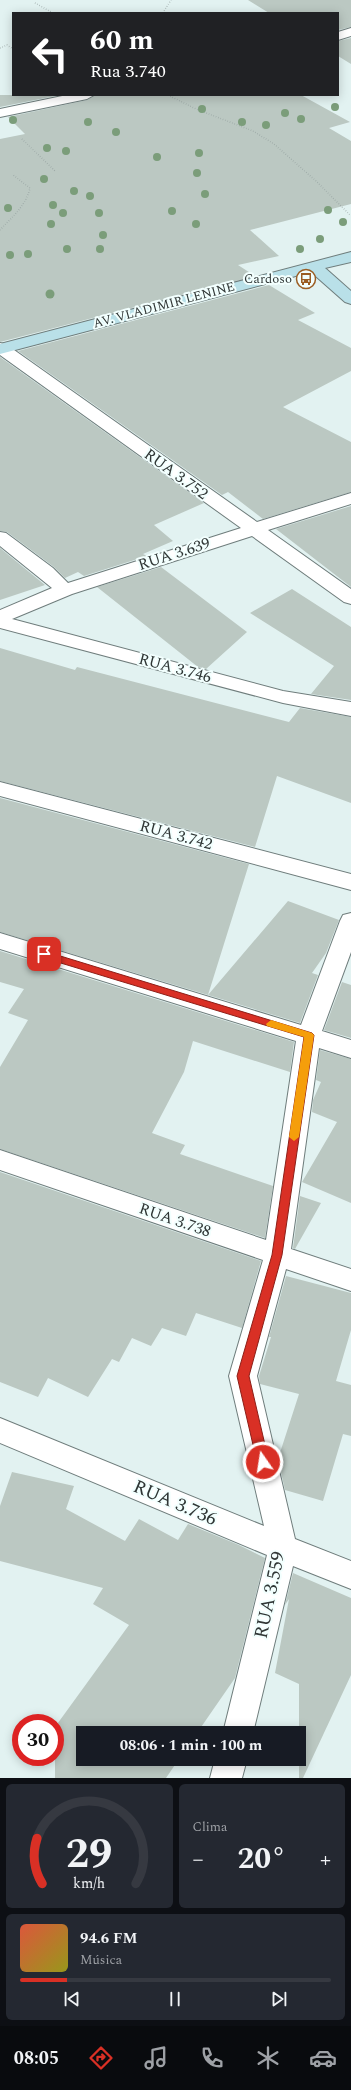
<!DOCTYPE html>
<html lang="pt">
<head>
<meta charset="utf-8">
<style>
  :root { --surface:#171b24; --page:#242831; --text:#f1f3f6; --muted:#9ea1a6; --line:#363941; --accent:#d93025 }
  body { margin:0; font-family:Spectral,serif; background:var(--page); color:var(--text); height:100vh; display:flex; flex-direction:column; font-size:15px; white-space:nowrap }
  * { box-sizing:border-box; margin:0 }
  p { font-size:13px; color:var(--muted) }
  .icon { flex:none; width:22px; height:22px; fill:none; stroke:currentColor; stroke-width:2; stroke-linecap:round; stroke-linejoin:round }
  .map { position:relative; height:1778px; overflow:hidden }
  .details { display:flex; flex-direction:column; gap:6px; padding:6px; background:#0d0f14; flex:1 }
  .details>* { flex:none }
  .top-card { position:absolute; left:12px; top:12px; width:327px; height:84px; border-radius:0px; box-shadow:0 2px 10px #0003; background:#202124; color:#fff; overflow:hidden }
  .speed { position:absolute; left:12px; top:1714px; display:flex; gap:8px; font-size:20px; font-weight:700; text-align:center }
  .speed>* { display:grid; place-content:center; width:52px; height:52px; border-radius:50%; background:var(--surface); box-shadow:0 2px 10px #0003; line-height:1 }
  .speed .limit { border:6px solid #d22; background:#fff; color:#111 }
  .pin { position:absolute; display:grid; place-items:center; width:34px; height:34px; color:#fff; margin:-17px; border-radius:8px; box-shadow:0 2px 6px #0006 }
  .me { position:absolute; width:44px; margin:-22px; rotate:347deg; stroke-linejoin:round; filter:drop-shadow(0 0 3px #0008) }
  .turn { display:flex; align-items:center; gap:14px; height:84px; padding:0 12px; font-size:18px }
  .turn .icon { width:52px; height:52px; stroke-width:2.5 }
  .turn b { display:block; font-size:28px; line-height:34px }
  .big { font-size:30px; font-weight:700; line-height:1.1 }
  .details .card { flex:1; display:flex; flex-direction:column; justify-content:center; gap:6px; min-width:0; padding:0 14px; border-radius:6px; background:var(--page) }
  .details .dial { align-items:center; gap:0 }
  .dial svg { height:104px; overflow:visible; fill:none; stroke:var(--line); stroke-width:7; stroke-linecap:round; text-anchor:middle }
  .dial text { fill:var(--text); stroke:none }
  .song { display:flex; align-items:center; gap:12px }
  .cover { width:48px; height:48px; border-radius:6px; background:linear-gradient(135deg,hsl(10 70% 55%),hsl(60 70% 35%)) }
  .played { height:4px; border-radius:2px; background:linear-gradient(90deg,var(--accent) 15%,var(--line) 15%) }
  .keys { display:flex; justify-content:space-around; direction:ltr }
  .heat { display:flex; justify-content:space-between; align-items:center; font-size:22px; direction:ltr }
  .details .tiles { flex:1; display:grid; gap:6px; grid-template-columns:1fr 1fr }
  .card:last-child { grid-column:span 2 }
  .trip { position:absolute; left:76px; top:1726px; width:230px; height:40px; border-radius:0px; background:var(--surface); box-shadow:0 2px 10px #0003; font-weight:700; line-height:40px; text-align:center }
  .menu { display:flex; height:64px; justify-content:space-around; align-items:center; background:#090b0e; color:var(--muted) }
  .menu .icon { width:28px; height:28px }
  .menu .selected { color:var(--accent) }
  .menu b { font-size:18px; color:var(--text) }
  .map>svg:first-child { display:block }
</style>
</head>
<body>
<div class="map">
<svg width="351" height="1778" viewBox="0 0 351 1778">
  <rect width="100%" height="100%" fill="#e2f2f1"/>
  <path fill="#bbc8c2" d="M248,0H351V27L338,30V13H269Z
    M351,38V64L338,56V41Z
    M0,95H60L0,107Z
    M95,95H301L350,122L329,128L351,141V204L250,230L279,256L238,265L255,276L0,342V139L25,134L8,117L87,100Z
    M269,285L315,313L298,320L351,348V371L283,407L351,442V492L263,519L228,492L222,495L18,351Z
    M0,357L204,503L154,525L173,541L143,554L147,556L84,576L78,572L65,578L54,567L7,532L0,531Z
    M351,506V587L276,529Z
    M0,548L45,585L0,600Z
    M161,567L247,632L206,669L198,667L97,587Z
    M292,589L351,627V700L311,694L334,666L250,613Z
    M0,648L75,670L77,667L289,722L300,708L351,717V803L277,776L255,847L0,781Z
    M0,798L249,864L208,995L0,932Z
    M288,901L339,920L326,953L312,973L318,975L300,1023L208,995Z
    M0,951L294,1042L290,1072L193,1041L184,1072L152,1133L185,1145L180,1154L273,1186L265,1238L0,1149V1067L28,1020L8,1013L24,989L0,982Z
    M342,982L351,985V1038L324,1030Z
    M320,1050L351,1059V1203L302,1182L337,1122L312,1112L313,1100L321,1082L316,1080Z
    M0,1172L261,1261L242,1328L196,1313L186,1336L162,1328L151,1346L132,1338L119,1362L112,1359L88,1397L48,1378L38,1397L0,1382Z
    M300,1196L321,1203L295,1249L293,1248Z
    M286,1276L351,1293V1330L336,1381L351,1385V1436L343,1434L323,1501L285,1490L278,1459L299,1394L260,1384L259,1376L271,1337H269Z
    M12,1472L74,1486L66,1509L125,1541L139,1519L178,1540L188,1524L239,1545L265,1558L235,1678L197,1733H83V1759H179L166,1778H55V1727L129,1625L93,1604L103,1588L0,1561V1506Z
    M293,1573L351,1598V1675L303,1778H299V1684L275,1673L289,1599L285,1605Z"/>
  <g fill="none" stroke-linecap="round" stroke-linejoin="round">
    <g stroke="#6f7d7c" stroke-width="2">
      <path id="street" d="M351,28V36L338,40V32Z
        M67,95H94L87,99L0,117V109Z
        M0,343L7,345L257,522L351,493V504L268,530L351,589V604L344,602L252,536L72,594L12,619L283,691L351,702V716L283,703L0,628V610L52,588L0,546V532L6,533L53,568L68,583L241,528L0,355Z
        M0,782L351,874V890L0,796Z
        M351,913V952L322,1031L351,1040V1058L319,1048L291,1249L351,1269V1291L286,1269L257,1376L295,1539L351,1561V1589L293,1566L253,1733H223L267,1555L0,1443V1418L264,1526L229,1376L263,1260L0,1170V1150L266,1240L296,1041L0,949V933L301,1025L340,921L343,915Z
        M215,1759H247L242,1778H210Z"/>
    </g>
    <g stroke="#6f7d7c" stroke-width="2">
      <path id="secondary" d="M351,252V262L325,268L351,291V304L345,302L311,272L0,354V344Z"/>
    </g>
    <path stroke="#94a09f" stroke-width="1.5" stroke-dasharray="0.5 2" stroke-linecap="butt" d="M35,3L53,13
      M165,13L164,11L171,0
      M0,48L7,45L13,49
      M168,95L196,109L253,131L274,144L316,181L351,216
      M22,139L55,171
      M0,230C12,217 26,206 30,188L13,175"/>
    <use href="#street" fill="#fff" fill-rule="evenodd"/>
    <use href="#secondary" fill="#b9e0e8" fill-rule="evenodd"/>
  </g>
  <g fill="#7b9d7a">
    <circle cx="335" cy="107" r="4"/>
    <circle cx="202" cy="109" r="4"/>
    <circle cx="285" cy="113" r="4"/>
    <circle cx="301" cy="119" r="4"/>
    <circle cx="13" cy="120" r="4"/>
    <circle cx="88" cy="122" r="4"/>
    <circle cx="242" cy="122" r="4"/>
    <circle cx="266" cy="125" r="4"/>
    <circle cx="116" cy="132" r="4"/>
    <circle cx="47" cy="148" r="4"/>
    <circle cx="66" cy="151" r="4"/>
    <circle cx="199" cy="153" r="4"/>
    <circle cx="157" cy="157" r="4"/>
    <circle cx="197" cy="173" r="4"/>
    <circle cx="44" cy="179" r="4"/>
    <circle cx="74" cy="191" r="4"/>
    <circle cx="205" cy="194" r="4"/>
    <circle cx="90" cy="196" r="4"/>
    <circle cx="53" cy="205" r="4"/>
    <circle cx="8" cy="208" r="4"/>
    <circle cx="328" cy="210" r="4"/>
    <circle cx="172" cy="211" r="4"/>
    <circle cx="63" cy="213" r="4"/>
    <circle cx="99" cy="213" r="4"/>
    <circle cx="343" cy="222" r="4"/>
    <circle cx="51" cy="224" r="4"/>
    <circle cx="196" cy="224" r="4"/>
    <circle cx="103" cy="235" r="4"/>
    <circle cx="320" cy="239" r="4"/>
    <circle cx="67" cy="249" r="4"/>
    <circle cx="100" cy="249" r="4"/>
    <circle cx="300" cy="249" r="4"/>
    <circle cx="28" cy="254" r="4"/>
    <circle cx="10" cy="255" r="4"/>
    <circle cx="50" cy="294" r="4.5"/>
  </g>
  <path fill="#d93025" stroke="#8d1f18" d="M44,951L312,1033L314,1035L282,1255L249,1376L269,1462L267,1466L263,1467L259,1466L257,1462L237,1376L272,1255L304,1037L41,957V952Z"/>
  <path fill="#f59e0b" d="M271,1020L312,1033L314,1035L299,1137L294,1141L289,1137L304,1037L267,1026L266,1024Z"/>
  <defs>
    <g id="bus-ring" transform="scale(1)"><circle r="9.5" fill="#f2fffe" stroke="#9b5d23" stroke-width="1.5"/><path d="M-5-6H5V4H4V6H2V4H-2V6H-4V4H-5ZM-3.5-4V0h7V-4ZM-3.5 1.2v1.5H-2V1.2ZM2 1.2v1.5H3.5V1.2Z" fill="#9b5d23"/></g>
  </defs>
  <g fill-rule="evenodd">
    <use href="#bus-ring" x="306" y="279"/>
  </g>
  <g text-anchor="middle" dominant-baseline="central" stroke-width="4" stroke-linejoin="round" paint-order="stroke">
    <g font-size="13" fill="#2f3635" stroke="#f2fffe" text-anchor="end">
      <text x="292" y="279">Cardoso</text>
    </g>
    <g font-size="13" fill="#2f3635" stroke="#f2fffe">
      <text transform="translate(164 305) rotate(-15)">AV. VLADIMIR LENINE</text>
    </g>
    <g font-size="16" fill="#2f3635" stroke="#f2fffe">
      <text transform="translate(176 474) rotate(36)">RUA 3.752</text>
      <text transform="translate(174 554) rotate(-18)">RUA 3.639</text>
      <text transform="translate(175 668) rotate(15)">RUA 3.746</text>
      <text transform="translate(176 835) rotate(15)">RUA 3.742</text>
      <text transform="translate(175 1220) rotate(19)">RUA 3.738</text>
    </g>
    <g font-size="19" fill="#2f3635" stroke="#f2fffe">
      <text transform="translate(175 1503) rotate(23)">RUA 3.736</text>
      <text transform="translate(270 1595) rotate(-78)">RUA 3.559</text>
    </g>
  </g>
</svg>
<div class="speed"><div class="limit">30</div></div>
<div class="pin" style="left:44px;top:954px;background:#d93025"><svg class="icon" aria-label="arrive" viewBox="0 0 24 24"><path d="M6 21V4h12l-3 4 3 4H6"/></svg></div>
<svg class="me" style="left:263px;top:1462px" viewBox="-20 -20 40 40"><circle r="17" fill="#d93025" stroke="#fff" stroke-width="3"/><path d="M0-11L8 9 0 5-8 9z" fill="#fff"/></svg>
<div class="trip">08:06 · 1 min · 100 m</div>
<div class="top-card">
<div class="turn"><svg class="icon" aria-label="left" viewBox="0 0 24 24"><path d="M17 20v-9H6M10 6l-5 5 5 5"/></svg><div><b>60 m</b>Rua 3.740</div></div>
</div>
</div>
<section class="details">
<div class="tiles">
<div class="card dial"><svg viewBox="0 0 100 80">
<path d="M14 69A42 42 0 1 1 86 69"/>
<path d="M14 69A42 42 0 0 1 10 34" stroke="#d93025"/>
<text x="50" y="56" font-size="32" font-weight="700">29</text>
<text x="50" y="72" font-size="11">km/h</text>
</svg></div>
<div class="card"><p>Clima</p>
<div class="heat"><a>−</a><b class="big">20°</b><a>+</a></div>
</div>
<div class="card">
<div class="song"><i class="cover"></i><div><b>94.6 FM</b><p>Música</p></div></div>
<div class="played"></div>
<div class="keys"><svg class="icon" aria-label="previous" viewBox="0 0 24 24"><path d="M18 5L8 12l10 7zM5 5v14"/></svg><svg class="icon" aria-label="pause" viewBox="0 0 24 24"><path d="M8 5v14M16 5v14"/></svg><svg class="icon" aria-label="next" viewBox="0 0 24 24"><path d="M6 5l10 7-10 7zM19 5v14"/></svg></div>
</div>
</div>
</section>
<nav class="menu">
<b>08:05</b>
<svg class="icon selected" aria-label="directions" viewBox="0 0 24 24"><path d="M12 3l9 9-9 9-9-9zM9 14v-3h6M13 9l2 2-2 2"/></svg>
<svg class="icon" aria-label="music" viewBox="0 0 24 24"><path d="M9 18V5l10-2v13"/><circle cx="6" cy="18" r="3"/><circle cx="16" cy="16" r="3"/></svg>
<svg class="icon" aria-label="phone" viewBox="0 0 24 24"><path d="M5 4h4l2 5-3 2q2 4 5 5l2-3 5 2v4C11 20 4 13 5 4z"/></svg>
<svg class="icon" aria-label="climate" viewBox="0 0 24 24"><path d="M12 3v18M4 7l16 10M4 17L20 7"/></svg>
<svg class="icon" aria-label="car" viewBox="0 0 24 24"><path d="M5 17H2v-5l4-1 3-4h7l3 4 3 1v5h-3M9 17h6M6 11h13"/><circle cx="7" cy="17" r="2"/><circle cx="17" cy="17" r="2"/></svg>
</nav>
</body>
</html>
